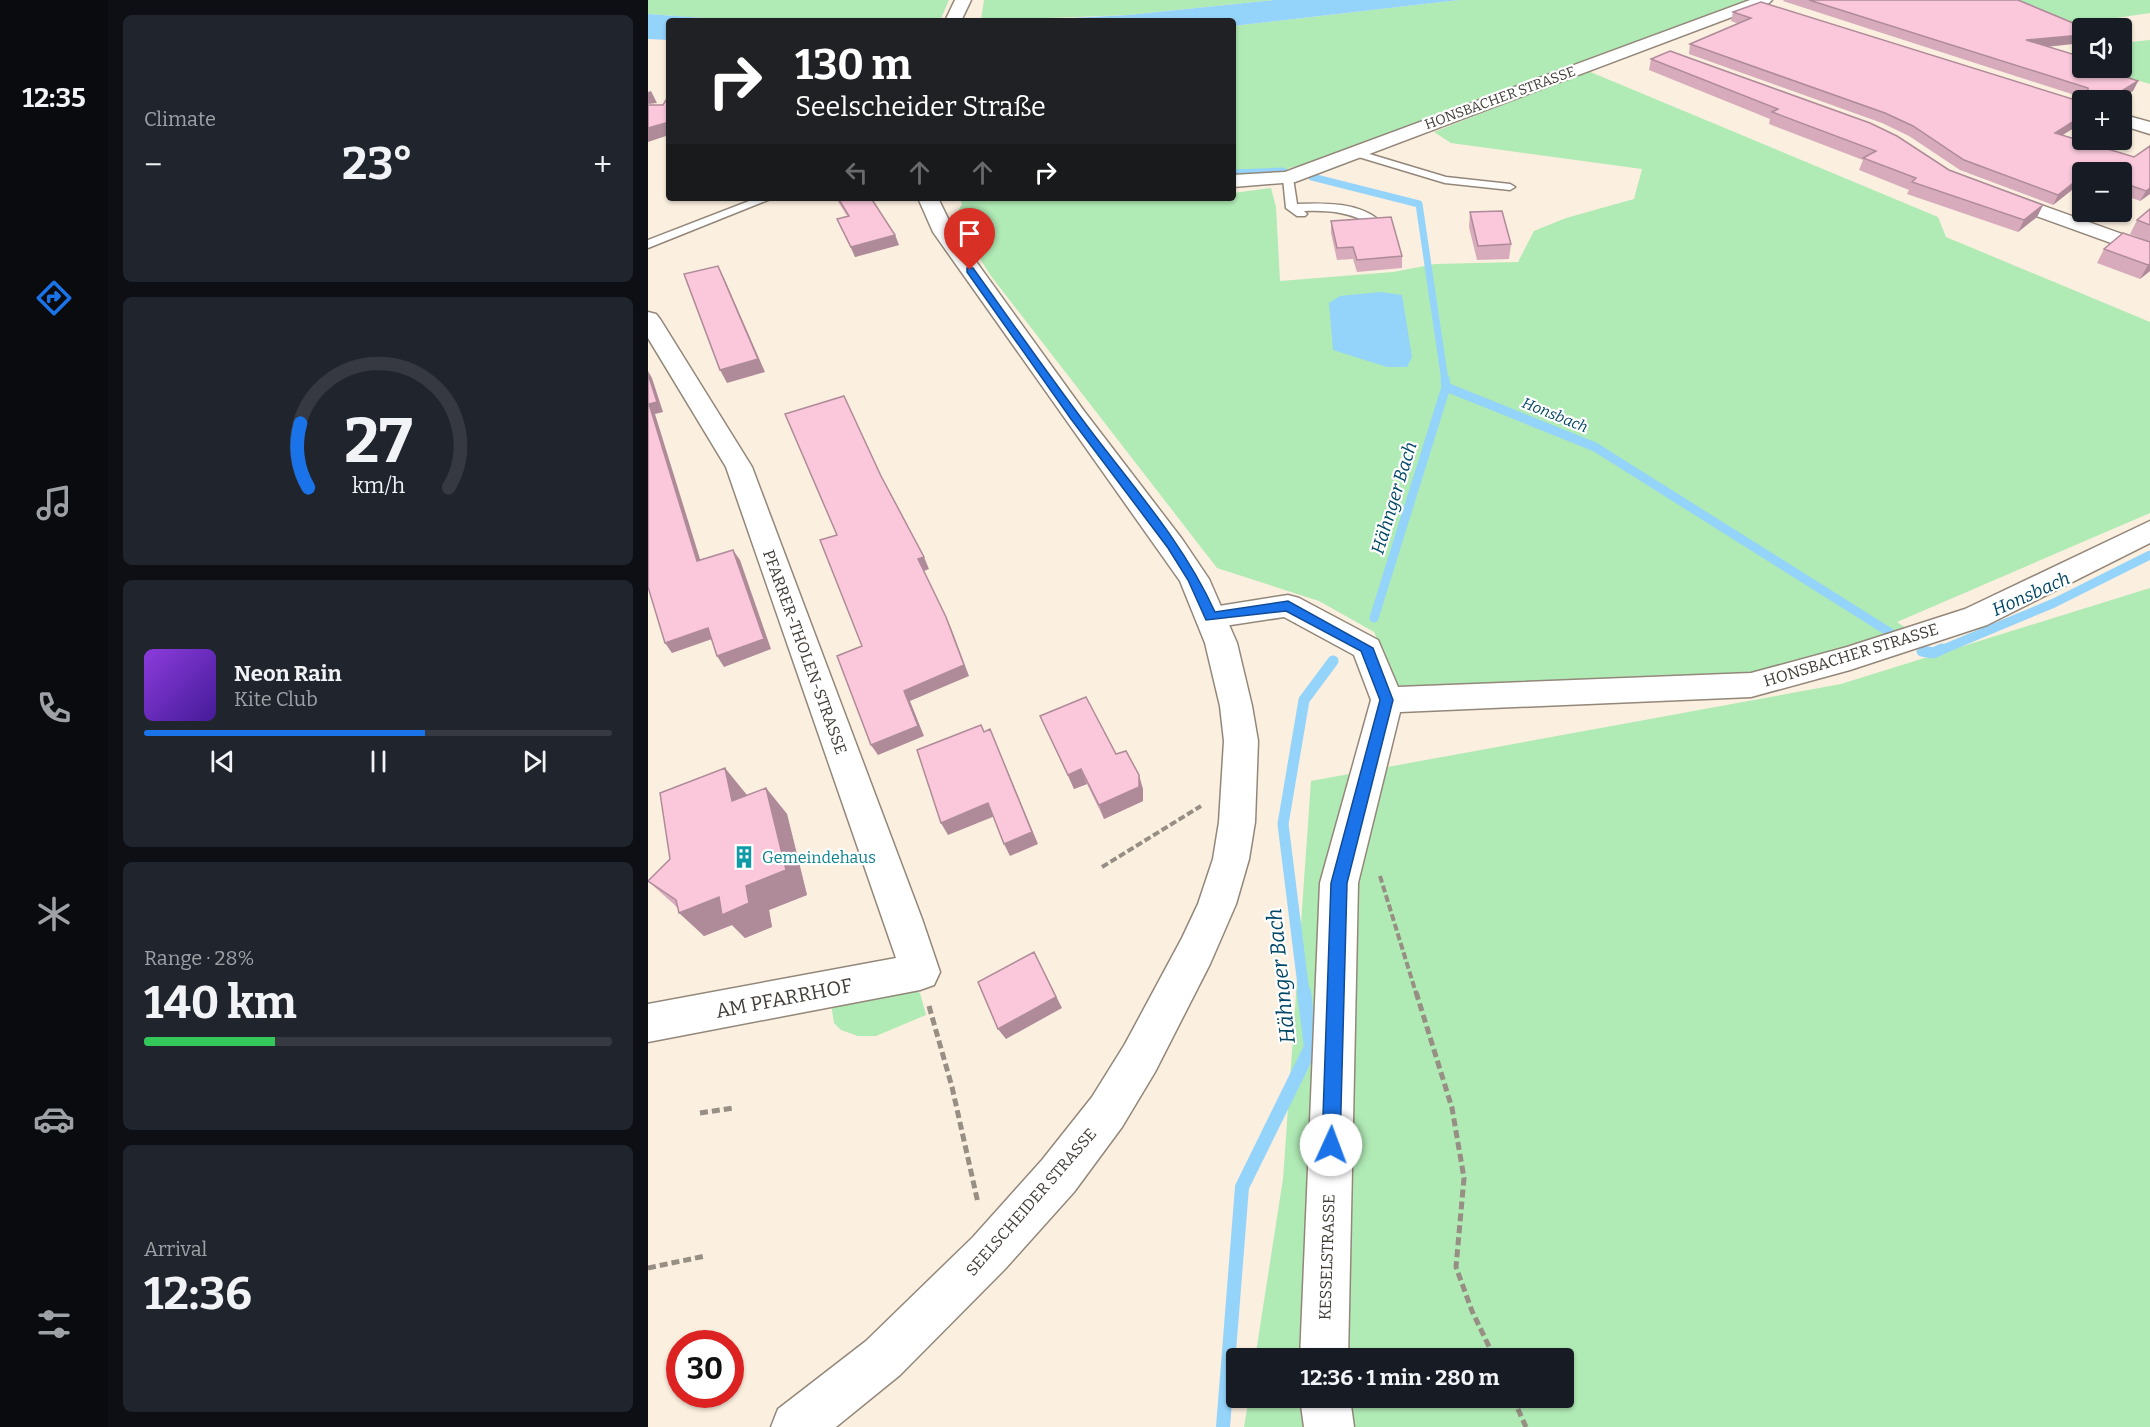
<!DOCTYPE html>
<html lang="en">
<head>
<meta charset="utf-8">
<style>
  :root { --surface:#171b24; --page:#20242c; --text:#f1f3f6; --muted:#9ea1a6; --line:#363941; --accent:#1a73e8 }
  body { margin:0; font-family:Bitter,serif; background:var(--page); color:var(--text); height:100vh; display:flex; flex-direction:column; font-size:22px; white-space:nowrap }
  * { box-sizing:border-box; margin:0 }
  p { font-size:20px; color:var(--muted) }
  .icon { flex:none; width:33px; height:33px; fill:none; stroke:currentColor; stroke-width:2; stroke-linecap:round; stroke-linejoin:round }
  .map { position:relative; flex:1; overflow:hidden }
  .sheet { display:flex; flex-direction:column; gap:15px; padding:15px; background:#0d0f14; width:540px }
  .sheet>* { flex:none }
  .banner { position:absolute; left:18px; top:18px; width:570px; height:183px; border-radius:6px; box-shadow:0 2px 4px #0004; background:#202124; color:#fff; overflow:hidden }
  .fabs { position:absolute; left:1424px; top:18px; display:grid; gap:12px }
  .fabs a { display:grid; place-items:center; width:60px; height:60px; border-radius:6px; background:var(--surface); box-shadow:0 2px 4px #0004; font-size:30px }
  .speed { position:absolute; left:18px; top:1330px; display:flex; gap:12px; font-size:30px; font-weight:700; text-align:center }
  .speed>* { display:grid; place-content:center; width:78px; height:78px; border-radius:50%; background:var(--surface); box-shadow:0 2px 4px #0004; line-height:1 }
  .speed .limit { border:9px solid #d22; background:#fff; color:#111 }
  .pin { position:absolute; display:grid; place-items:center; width:51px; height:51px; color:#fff; margin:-62px -26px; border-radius:50% 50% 50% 0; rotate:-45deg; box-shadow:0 0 6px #0007 }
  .pin .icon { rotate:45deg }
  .me { position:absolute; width:66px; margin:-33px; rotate:2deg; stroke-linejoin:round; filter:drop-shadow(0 0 4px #0008) }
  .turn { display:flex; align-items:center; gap:21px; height:126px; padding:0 30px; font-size:27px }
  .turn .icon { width:78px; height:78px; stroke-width:2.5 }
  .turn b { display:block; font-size:42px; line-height:51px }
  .lanes { display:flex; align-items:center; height:57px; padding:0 30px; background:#0003; justify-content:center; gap:30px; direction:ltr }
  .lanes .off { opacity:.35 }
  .big { font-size:45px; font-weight:700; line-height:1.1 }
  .sheet .card { flex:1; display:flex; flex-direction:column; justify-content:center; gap:9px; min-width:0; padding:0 21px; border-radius:9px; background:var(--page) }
  .sheet .dial { align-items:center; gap:0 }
  .dial svg { height:156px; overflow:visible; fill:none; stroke:var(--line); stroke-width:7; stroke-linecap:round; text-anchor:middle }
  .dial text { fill:var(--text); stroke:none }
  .song { display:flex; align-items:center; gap:18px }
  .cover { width:72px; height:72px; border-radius:9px; background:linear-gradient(135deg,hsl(270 70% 55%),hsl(260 70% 35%)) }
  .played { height:6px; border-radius:3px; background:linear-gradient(90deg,var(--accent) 60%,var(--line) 60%) }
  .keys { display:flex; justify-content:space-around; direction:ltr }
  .heat { display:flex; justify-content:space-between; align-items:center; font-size:33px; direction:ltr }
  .charge { height:9px; border-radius:4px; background:linear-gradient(90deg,#34c759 28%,var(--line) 0) }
  .trip { position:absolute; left:578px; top:1348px; width:348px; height:60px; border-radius:6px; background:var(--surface); box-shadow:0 2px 4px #0004; font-weight:700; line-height:60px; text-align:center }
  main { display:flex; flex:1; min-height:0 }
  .menu { display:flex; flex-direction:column; width:108px; justify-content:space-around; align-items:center; background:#090b0e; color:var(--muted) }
  .menu .icon { width:42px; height:42px }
  .menu .on { color:var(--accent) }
  .menu b { font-size:27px; color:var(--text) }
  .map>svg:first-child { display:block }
</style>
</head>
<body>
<main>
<nav class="menu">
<b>12:35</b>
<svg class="icon on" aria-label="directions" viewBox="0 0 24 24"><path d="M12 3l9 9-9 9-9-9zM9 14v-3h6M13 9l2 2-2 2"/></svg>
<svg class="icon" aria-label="music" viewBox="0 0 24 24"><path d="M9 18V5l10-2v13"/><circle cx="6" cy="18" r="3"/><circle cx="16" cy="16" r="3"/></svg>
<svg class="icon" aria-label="phone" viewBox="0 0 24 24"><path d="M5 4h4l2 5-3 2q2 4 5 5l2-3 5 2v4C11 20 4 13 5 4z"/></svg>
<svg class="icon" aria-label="climate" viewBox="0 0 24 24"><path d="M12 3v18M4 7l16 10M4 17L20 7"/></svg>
<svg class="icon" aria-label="car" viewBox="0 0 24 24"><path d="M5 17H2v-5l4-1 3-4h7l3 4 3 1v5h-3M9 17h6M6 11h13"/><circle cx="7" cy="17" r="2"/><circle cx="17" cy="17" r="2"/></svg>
<svg class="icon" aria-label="filters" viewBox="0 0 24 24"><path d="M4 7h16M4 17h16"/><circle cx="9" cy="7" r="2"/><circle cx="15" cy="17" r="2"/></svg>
</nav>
<section class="sheet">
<div class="card"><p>Climate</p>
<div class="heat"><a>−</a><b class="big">23°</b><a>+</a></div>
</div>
<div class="card dial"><svg viewBox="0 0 100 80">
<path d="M14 69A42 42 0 1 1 86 69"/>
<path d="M14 69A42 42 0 0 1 10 36" stroke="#1a73e8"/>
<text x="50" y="56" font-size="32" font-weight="700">27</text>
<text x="50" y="72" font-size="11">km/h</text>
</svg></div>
<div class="card">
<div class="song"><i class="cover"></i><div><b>Neon Rain</b><p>Kite Club</p></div></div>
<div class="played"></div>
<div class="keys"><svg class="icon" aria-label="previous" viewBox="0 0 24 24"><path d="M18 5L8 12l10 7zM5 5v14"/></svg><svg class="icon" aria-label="pause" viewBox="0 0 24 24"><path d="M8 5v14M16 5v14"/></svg><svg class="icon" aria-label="next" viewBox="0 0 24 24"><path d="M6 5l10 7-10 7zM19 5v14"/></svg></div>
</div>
<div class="card"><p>Range · 28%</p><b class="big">140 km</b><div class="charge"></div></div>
<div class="card"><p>Arrival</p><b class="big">12:36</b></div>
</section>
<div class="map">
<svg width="1502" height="1427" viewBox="0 0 1502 1427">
  <rect width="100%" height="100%" fill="#fbefdf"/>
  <path fill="#b0eab5" d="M0,0H301L292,21H98L0,14Z
    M336,0H626L480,15L318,21L333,20Z
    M811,0H1107L666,163L641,168L635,176L585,177V26Z
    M1354,0H1502V13L1385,30Z
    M1502,40V84L1448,68H1473V43Z
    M940,71L1290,217L1298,237L1502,322V513L1249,622L1270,636L1100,677L753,691L726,632L671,601L569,568L343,276L306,218L314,204L312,198H585V193L623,188L628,207L632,281L745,272L787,264L870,262L886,231L918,218L986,199L994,169L803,143L786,132Z
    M1502,588V1427H596L601,1398H915V1359H607L635,1179L663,781L1193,684Z
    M266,990L272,993L278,1015L228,1036H210L193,1030L186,1023L183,1004Z"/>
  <path fill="#94d3fa" d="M626,0H811L585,26V21H366L480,15Z
    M0,14L98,21H21V40L0,39Z
    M732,292L754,295L764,357L759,367H739L685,350L681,303L692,296Z"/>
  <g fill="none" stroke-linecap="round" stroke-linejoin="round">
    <path stroke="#94d3fa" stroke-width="7" d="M585,173L635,171
      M664,177L771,204L797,381"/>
    <path stroke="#94d3fa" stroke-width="9" d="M797,379L798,387L947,447L1249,637
      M726,618L798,387
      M1291,651L1406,603L1502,555"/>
    <path stroke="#94d3fa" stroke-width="11" d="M1274,651L1285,653L1294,649
      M656,993L635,824L656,700L685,661"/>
    <path stroke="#94d3fa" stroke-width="14" d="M575,1427L594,1187L663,1047L656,992"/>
    <g stroke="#93877a" stroke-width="3">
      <path id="service" d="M708,150L798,177L862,184L867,187L862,190L797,183L704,155L703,153Z
        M640,175L645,178L649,204C677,203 713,202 734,223L724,225C702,212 681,210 656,211L659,214L657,216H649L638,208L635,178Z
        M109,198H125L0,248V240Z"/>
    </g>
    <g stroke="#93877a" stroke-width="3">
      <path id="minor" d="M1102,0H1124L1121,3L647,182L585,187V175L637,172Z
        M1473,114L1502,122V134L1473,125Z
        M1351,190L1502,244V257L1344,200L1341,196L1344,192Z
        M0,312L8,314L12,319L104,467L274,919L292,972L286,985L272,990L0,1042V1004L248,958L78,467L0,338Z
        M1502,521V543L1339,625L1202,670L1103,697L752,712L710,883L700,1359H652L672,883L723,700L706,655L636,617L563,628L552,625L548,617L552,609L640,595L651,598L730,640L750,687L1103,673L1199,647L1317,609Z
        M652,1398H702L706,1427H656Z"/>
    </g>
    <g stroke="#93877a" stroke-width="3">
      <path id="tertiary" d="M307,0H323L313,21H297Z
        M270,198H290L306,231L436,411L534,539L561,579L589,643L604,706L610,741L607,822L601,859L588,904L562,964L507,1072L474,1127L426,1192L357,1269L252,1375L188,1427H123L130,1409L218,1341L325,1237L394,1160L444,1097L477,1044L534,938L550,904L565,859L571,822L576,741L572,706L557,643L532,581L285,232Z"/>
    </g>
    <path stroke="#978e84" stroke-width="4" stroke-dasharray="7 3" stroke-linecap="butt" d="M454,867L553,806
      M732,876L768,993"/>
    <path stroke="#978e84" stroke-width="5" stroke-dasharray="8 4" stroke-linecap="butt" d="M768,992L804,1108L816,1178L808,1267L824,1311L847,1359
      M281,1006L304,1087L330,1203
      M52,1113L86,1108
      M0,1268L57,1256
      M865,1398L878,1427"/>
    <use href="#service" fill="#fff" fill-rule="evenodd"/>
    <use href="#minor" fill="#fff" fill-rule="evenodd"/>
    <use href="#tertiary" fill="#fff" fill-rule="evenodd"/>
  </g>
  <path fill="#d7abbc" d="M1136,0H1370L1434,28V43L1400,47L1459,71L1490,81L1485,91L1470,100H1436V98L1135,1Z
    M1113,2L1434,102V123L1415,135L1486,157L1502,146V194L1492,201L1473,194V172H1434V182L1405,205L1312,170L1261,136L1234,123L1041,54L1042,44L1091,24L1083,21L1085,12Z
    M1003,59L1301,170L1395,205L1389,217L1370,232L1259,194L1261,190L1211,170L1215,160L1121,124L1122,119L1001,70Z
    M188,198H223L247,235L251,245L207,257L189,219L199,216Z
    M1502,209V242L1482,234L1489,220Z
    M822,212L863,244L861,259L829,260L821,227Z
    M683,221L754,256V268L709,272L705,259L689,260L683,233Z
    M1502,242V271L1492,279L1449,263L1456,249Z
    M392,716L468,754L495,789V801L456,819L439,784L426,789Z
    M118,788L139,814L159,895L121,910L124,927L97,938L84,925L56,936L30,908L0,881L99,795V796Z"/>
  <path fill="#af8b99" d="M1434,35V43L1374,49L1378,40Z
    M1490,81L1485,91L1470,100H1459Z
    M3,91L9,103L0,104V92Z
    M1434,116V123L1403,142L1407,133Z
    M21,122V135L0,142V128Z
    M1434,176V182L1405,205L1410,195Z
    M1502,188V194L1492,201L1498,191Z
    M1395,205L1389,217L1370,232L1376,220Z
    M247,235L251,245L207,257L203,247Z
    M1502,264V271L1492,279L1500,265Z
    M70,266L76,278L117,372L79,383L72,370Z
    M0,371L4,378L15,412L7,414L56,572L49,561L1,404Z
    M85,550L92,560L123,649L76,667L69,656Z
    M276,557L281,569L276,571L270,559Z
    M298,617L303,628L321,676L262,701L276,736L230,755L223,745Z
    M60,628L67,638L24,653L17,643Z
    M342,729L390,844L362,856L356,844Z
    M77,768L99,795L106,827L84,801Z
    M433,769L439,784L426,789L420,775Z
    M491,775L495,789V801L456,819L451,805Z
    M118,788L139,814L159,895L121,910L124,927L97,938L84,925L56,936L31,913L98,886Z
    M340,803L347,816L300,835L293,823Z
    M386,952L414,1008L358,1039L350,1029Z"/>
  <path fill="#fac7db" stroke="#af8b99" stroke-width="1.5" d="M1161,0H1370L1437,28H1434V35L1378,40L1434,57V68H1457L1454,69L1490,81L1459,100H1440V88Z
    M1113,2L1434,102V116L1407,133L1486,157L1502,146V188L1498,191L1473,182V172H1446L1441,171L1438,172H1434V176L1410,195L1316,160L1265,126L1237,113L1042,44L1103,18L1085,12Z
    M1022,51L1222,123L1249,136L1301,170L1395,205L1376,220L1264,182L1268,178L1215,158L1228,151L1124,112L1130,109L1003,59Z
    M18,100L21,102V122L0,128V105H15Z
    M190,198H223L247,235L203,247L189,219L201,216Z
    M1502,209V225L1489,220Z
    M854,211L863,244L830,246L822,212Z
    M743,217L754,256L709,260L705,247L689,248L683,221Z
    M1475,233L1502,242V264L1500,265L1456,249Z
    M70,266L110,359L72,370L36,274Z
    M0,374L9,402L1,404L49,561L85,550L116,639L69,656L60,628L17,643L0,587Z
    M196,396L233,476L276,557L270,559L298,617L316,665L256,691L270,726L223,745L189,656L214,646L172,540L189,535L137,414Z
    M438,697L468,754L478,751L491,775V787L451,805L433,769L420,775L392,716Z
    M333,725L336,732L342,729L384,832L356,844L340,803L293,823L269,750Z
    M77,768L84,801L118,788L138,870L98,886L101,903L74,915L71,897L31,913L28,900L0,881L22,859L12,793Z
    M386,952L408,997L350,1029L330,982Z"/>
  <path fill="#1a73e8" stroke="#114b97" stroke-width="1.5" d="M319,268H325C365,324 404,380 446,435C489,491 537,546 567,612L640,601L725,648L745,700L699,883L692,1145L689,1151L683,1154L677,1151L674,1145L683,883L732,700L713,651L638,611L558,620L540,580L520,548L423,419L319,272Z"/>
  <defs>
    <g id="building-bare" transform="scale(1.8)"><path d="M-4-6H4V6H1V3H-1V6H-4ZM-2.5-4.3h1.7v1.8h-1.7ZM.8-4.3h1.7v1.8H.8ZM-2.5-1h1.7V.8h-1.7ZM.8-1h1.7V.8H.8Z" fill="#0f9aa8" stroke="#fff" stroke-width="2.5" paint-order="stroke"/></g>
  </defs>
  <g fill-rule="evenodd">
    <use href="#building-bare" x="96" y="857"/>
  </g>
  <g text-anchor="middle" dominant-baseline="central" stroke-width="4.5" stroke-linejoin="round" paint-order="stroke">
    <g font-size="14" fill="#413c36" stroke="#fff">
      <text transform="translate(852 98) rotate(-20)">HONSBACHER STRASSE</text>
    </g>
    <g font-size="15" font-style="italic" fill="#004666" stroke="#fff">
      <text transform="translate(907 415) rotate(22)">Honsbach</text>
    </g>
    <g font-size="16" fill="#413c36" stroke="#fff">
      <text transform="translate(157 652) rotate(70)">PFARRER-THOLEN-STRASSE</text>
      <text transform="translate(1203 655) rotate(-17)">HONSBACHER STRASSE</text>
      <text transform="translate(383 1202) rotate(-49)">SEELSCHEIDER STRASSE</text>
      <text transform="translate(679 1257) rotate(-88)">KESSELSTRASSE</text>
    </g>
    <g font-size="16" fill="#0d838f" stroke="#fff" text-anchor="start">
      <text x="114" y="857">Gemeindehaus</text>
    </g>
    <g font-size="18" font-style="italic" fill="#004666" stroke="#fff">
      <text transform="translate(746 498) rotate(-73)">Hähnger Bach</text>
      <text transform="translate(1383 594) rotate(-24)">Honsbach</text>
    </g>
    <g font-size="20" fill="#413c36" stroke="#fff">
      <text transform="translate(136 998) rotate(-11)">AM PFARRHOF</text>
    </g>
    <g font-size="21" font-style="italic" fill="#004666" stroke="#fff">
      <text transform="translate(633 976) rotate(-96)">Hähnger Bach</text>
    </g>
  </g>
</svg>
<div class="fabs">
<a><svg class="icon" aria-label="sound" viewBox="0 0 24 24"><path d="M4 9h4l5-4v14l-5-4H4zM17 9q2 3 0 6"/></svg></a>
<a>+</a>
<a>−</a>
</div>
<div class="speed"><div class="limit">30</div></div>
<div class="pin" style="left:322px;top:270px;background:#d93025"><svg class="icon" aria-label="arrive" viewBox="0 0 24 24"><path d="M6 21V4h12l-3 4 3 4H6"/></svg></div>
<svg class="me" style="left:683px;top:1145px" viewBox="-20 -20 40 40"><circle r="19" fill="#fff"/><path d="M0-13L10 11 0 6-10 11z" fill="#1a73e8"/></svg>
<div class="trip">12:36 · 1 min · 280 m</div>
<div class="banner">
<div class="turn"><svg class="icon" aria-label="right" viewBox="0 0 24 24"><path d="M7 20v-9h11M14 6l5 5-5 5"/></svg><div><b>130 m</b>Seelscheider Straße</div></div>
<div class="lanes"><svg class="icon off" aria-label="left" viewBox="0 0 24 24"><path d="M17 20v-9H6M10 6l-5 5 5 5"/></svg><svg class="icon off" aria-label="ahead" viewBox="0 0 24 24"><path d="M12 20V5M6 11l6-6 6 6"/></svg><svg class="icon off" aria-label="ahead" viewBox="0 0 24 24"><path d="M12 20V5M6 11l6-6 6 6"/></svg><svg class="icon" aria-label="right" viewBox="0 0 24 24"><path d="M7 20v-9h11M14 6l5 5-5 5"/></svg></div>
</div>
</div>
</main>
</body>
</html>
